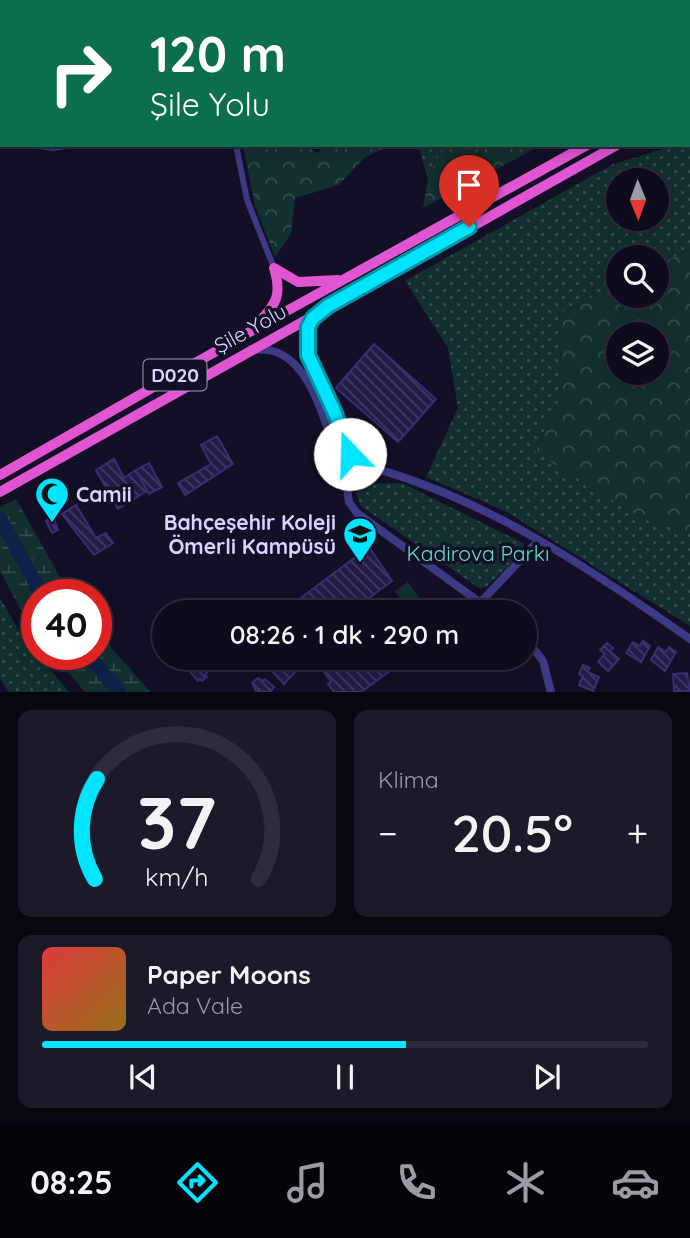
<!DOCTYPE html>
<html lang="tr">
<head>
<meta charset="utf-8">
<style>
  :root { --surface:#0e0b1c; --page:#1c1929; --text:#f1f3f6; --muted:#9b9ba3; --line:#2e2b3b; --accent:#00e5ff }
  body { margin:0; font-family:Quicksand,sans-serif; background:var(--page); color:var(--text); height:100vh; display:flex; flex-direction:column; font-size:26px; white-space:nowrap }
  * { box-sizing:border-box; margin:0 }
  p { font-size:23px; color:var(--muted) }
  .icon { flex:none; width:38px; height:38px; fill:none; stroke:currentColor; stroke-width:2; stroke-linecap:round; stroke-linejoin:round }
  .map { position:relative; height:692px; overflow:hidden }
  .side { display:flex; flex-direction:column; gap:18px; padding:18px; background:#08060f; flex:1 }
  .side>* { flex:none }
  .banner { position:absolute; left:0px; top:0px; width:691px; height:147px; box-shadow:0 4px 18px #0003,0 0 0 2px var(--line); background:#0b6e4f; color:#fff; overflow:hidden }
  .needle { width:46px; rotate:179deg }
  .tools { position:absolute; left:606px; top:168px; display:grid; gap:14px }
  .tools a { display:grid; place-items:center; width:63px; height:63px; border-radius:50%; background:var(--surface); box-shadow:0 4px 18px #0003,0 0 0 2px var(--line); font-size:35px }
  .speed { position:absolute; left:21px; top:579px; display:flex; gap:14px; font-size:35px; font-weight:700; text-align:center }
  .speed>* { display:grid; place-content:center; width:91px; height:91px; border-radius:50%; background:var(--surface); box-shadow:0 4px 18px #0003,0 0 0 2px var(--line); line-height:1 }
  .speed .limit { border:10px solid #d22; background:#fff; color:#111 }
  .pin { position:absolute; display:grid; place-items:center; width:60px; height:60px; color:#fff; margin:-72px -30px; border-radius:50% 50% 50% 0; rotate:-45deg; box-shadow:0 0 7px #0007 }
  .pin .icon { rotate:45deg }
  .me { position:absolute; width:77px; margin:-38px; rotate:339deg; stroke-linejoin:round; filter:drop-shadow(0 0 5px #0008) }
  .turn { display:flex; align-items:center; gap:24px; height:147px; padding:0 35px; font-size:32px }
  .turn .icon { width:91px; height:91px; stroke-width:2.5 }
  .turn b { display:block; font-size:49px; line-height:60px }
  .big { font-size:52px; font-weight:600; line-height:1.1 }
  .side .widget { flex:1; display:flex; flex-direction:column; justify-content:center; gap:10px; min-width:0; padding:0 24px; border-radius:14px; background:var(--page) }
  .side .dial { align-items:center; gap:0 }
  .dial svg { height:182px; overflow:visible; fill:none; stroke:var(--line); stroke-width:7; stroke-linecap:round; text-anchor:middle }
  .dial text { fill:var(--text); stroke:none }
  .song { display:flex; align-items:center; gap:21px }
  .cover { width:84px; height:84px; border-radius:10px; background:linear-gradient(135deg,hsl(0 70% 55%),hsl(40 70% 35%)) }
  .played { height:7px; border-radius:4px; background:linear-gradient(90deg,var(--accent) 60%,var(--line) 60%) }
  .keys { display:flex; justify-content:space-around; direction:ltr }
  .heat { display:flex; justify-content:space-between; align-items:center; font-size:38px; direction:ltr }
  .side .tiles { flex:1; display:grid; gap:18px; grid-template-columns:1fr 1fr }
  .widget:last-child { grid-column:span 2 }
  .trip { position:absolute; left:152px; top:600px; width:385px; height:70px; border-radius:35px; background:var(--surface); box-shadow:0 4px 18px #0003,0 0 0 2px var(--line); font-weight:600; line-height:70px; text-align:center }
  .tab-bar { display:flex; height:112px; justify-content:space-around; align-items:center; background:#06040b; color:var(--muted) }
  .tab-bar .icon { width:49px; height:49px }
  .tab-bar .current { color:var(--accent) }
  .tab-bar b { font-size:32px; color:var(--text) }
  .map>svg:first-child { display:block }
</style>
</head>
<body>
<div class="map">
<svg width="690" height="692" viewBox="0 0 690 692">
  <defs>
    <pattern id="grass-dots" width="8" height="8" patternUnits="userSpaceOnUse" patternTransform="scale(1.75)"><rect width="8" height="8" fill="#12302f"/><path d="M2 2h.1M6 6h.1" fill="none" stroke="#344d4e" stroke-width="1.8" stroke-linecap="round"/></pattern>
    <pattern id="forest-crowns" width="20" height="18" patternUnits="userSpaceOnUse" patternTransform="scale(1.75)"><rect width="20" height="18" fill="#12302f"/><path d="M2 6a3 3 0 1 1 6 0M12 15a3 3 0 1 1 6 0" fill="none" stroke="#344d4e"/></pattern>
    <pattern id="wetland-marsh" width="20" height="14" patternUnits="userSpaceOnUse" patternTransform="scale(1.75)"><rect width="20" height="14" fill="#12302f"/><path d="M1 5h8M5 5V1M11 12h8M15 12V8" fill="none" stroke="#344d4e"/></pattern>
    <pattern id="building-back-hatch" width="6" height="6" patternUnits="userSpaceOnUse" patternTransform="scale(1.75)"><rect width="6" height="6" fill="#241b47"/><path d="M-1 5l2 2M0 0l6 6M5-1l2 2" fill="none" stroke="#433b63"/></pattern>
  </defs>
  <rect width="100%" height="100%" fill="#130f26"/>
  <path fill="url(#grass-dots)" fill-rule="evenodd" d="M690,142V249L656,266V257H618V285L558,314L563,392L535,451L643,519L690,532V626L505,511L426,477L458,408L448,348L405,281L613,164L677,145H690ZM618,180H656V219H618Z
    M418,145H443L428,179Z
    M402,483L523,543L524,551L486,587L479,588L361,506L356,493L361,484Z
    M0,598L21,634L69,692H9L0,679Z"/>
  <path fill="url(#forest-crowns)" fill-rule="evenodd" d="M0,0H164V2H2V129Z
    M484,0H690V90V2H482Z
    M243,145H304L318,153L322,145H391L364,158L339,185L295,198L291,234L275,257L255,206Z
    M443,145H542L423,208L428,179Z
    M690,249V532L643,519L535,452L563,392L558,314L618,285V296H656V266ZM656,334V373H618V334Z"/>
  <path fill="url(#wetland-marsh)" d="M16,499L70,595H37V633L19,607L0,571V507Z
    M96,630L150,692H85L53,655L96,654Z"/>
  <path fill="#12302f" d="M408,582L426,608L419,612H410L395,591Z"/>
  <g fill="none" stroke-linecap="round" stroke-linejoin="round">
    <path stroke="#0c2248" stroke-width="14" d="M0,518L42,595
      M87,654L119,692"/>
  </g>
  <path fill="url(#building-back-hatch)" stroke="#3b2d73" stroke-width="2" d="M374,344L436,399L398,442L336,388Z
    M217,436L233,464L185,495L178,483L211,464L201,445Z
    M114,459L124,478L136,470L147,491L118,509L96,470Z
    M149,463L162,487L149,494L136,470Z
    M76,505L96,538L106,533L113,543L94,555L62,514Z
    M53,517L58,530L52,533L46,521Z
    M369,547L392,581L365,601L373,612H282Z
    M643,641L650,646L641,662L626,653L633,642L640,646Z
    M607,643L613,648L610,651L619,659L608,671L598,662L605,654L600,650Z
    M658,647L666,652L669,647L676,652L665,671L651,660Z
    M198,658L206,667L204,669L207,673L205,675L207,677L202,681L200,679L198,681L187,668Z
    M208,658H224L225,659L224,663L217,668Z
    M314,658H387L394,668L361,692H334L328,684L331,682Z
    M279,663L284,667L286,665L295,672L284,684L272,671L273,668Z
    M583,665L590,668L588,672L599,677L593,691L579,685L583,676L579,674Z
    M687,673L690,691H674L673,674Z
    M258,678L263,681L265,679L274,687L270,692L256,691L252,683Z"/>
  <g fill="none" stroke-linecap="round" stroke-linejoin="round">
    <path stroke="#3d3a85" stroke-width="6" d="M238,2L239,0
      M0,136L2,137
      M33,145L53,148L74,145
      M236,145L247,200L274,268"/>
    <path stroke="#3d3a85" stroke-width="8" d="M315,317L308,327V355L334,411L350,454L359,464L354,477C345,483 336,481 331,472L333,458L341,453L350,454
      M251,349C258,350 267,349 273,351C310,361 326,423 336,455
      M359,464C481,495 588,567 690,639
      M346,481L349,502L357,513L493,612
      M480,603L538,541
      M525,637L543,661L551,692"/>
    <path stroke="#e055d1" stroke-width="10" d="M274,268L298,282L338,280
      M258,323C277,304 282,294 274,268
      M0,475L265,323L587,145
      M0,492L617,145"/>
  </g>
  <g fill="none" stroke-linecap="round" stroke-linejoin="round">
    <g stroke="#0095a6" stroke-width="18">
      <path id="route" d="M350,454L334,411L308,355V327L313,318L328,306L469,227"/>
    </g>
    <use href="#route" stroke="#00e5ff" stroke-width="12"/>
  </g>
  <defs>
    <g id="mosque-pin" transform="scale(1.75)"><path d="M0 17L-7.5 6A9.5 9.5 0 1 1 7.5 6Z" fill="#00e5ff" stroke="#130f26"/><path d="M3.5-4.9A6 6 0 1 0 3.5 4.9A5 5 0 1 1 3.5-4.9Z" fill="#111"/></g>
    <g id="school-pin" transform="scale(1.75)"><path d="M0 17L-7.5 6A9.5 9.5 0 1 1 7.5 6Z" fill="#00e5ff" stroke="#130f26"/><path d="M0-5L7-2L0 1L-7-2ZM-4 1L0 2.5L4 1V4Q0 6-4 4Z" fill="#111"/></g>
  </defs>
  <g fill-rule="evenodd">
    <use href="#mosque-pin" x="52" y="494"/>
    <use href="#school-pin" x="360" y="534"/>
  </g>
  <g text-anchor="middle" dominant-baseline="central" stroke-width="7" stroke-linejoin="round" paint-order="stroke">
    <rect fill="#130f26" stroke="#9e99be" stroke-width="2" x="143.5" y="359.5" width="63" height="31" rx="5"/>
    <g font-size="19" font-weight="bold" fill="#d9d4ff">
      <text x="175" y="375">D020</text>
    </g>
    <g font-size="21" fill="#d9d4ff" stroke="#130f26">
      <text transform="translate(250 328) rotate(-29)">Şile Yolu</text>
    </g>
    <g font-size="21" font-weight="bold" fill="#d9d4ff" stroke="#130f26" text-anchor="start">
      <text x="76" y="494">Camii</text>
      <text x="336" y="522" text-anchor="end">Bahçeşehir Koleji<tspan x="336" dy="24">Ömerli Kampüsü</tspan></text>
    </g>
    <g font-size="21" fill="#5fe0c0" stroke="#130f26">
      <text x="478" y="553">Kadirova Parkı</text>
    </g>
  </g>
</svg>
<div class="tools">
<a><svg class="needle" viewBox="-14 -14 28 28"><path d="M0-13l5 13h-10z" fill="#e53935"/><path d="M0 13l5-13h-10z" fill="#9b9ba3"/></svg></a>
<a><svg class="icon" aria-label="search" viewBox="0 0 24 24"><circle cx="10" cy="10" r="6"/><path d="M15 15l6 6"/></svg></a>
<a><svg class="icon" aria-label="layers" viewBox="0 0 24 24"><path d="M12 4l9 5-9 5-9-5zM3 14l9 5 9-5"/></svg></a>
</div>
<div class="speed"><div class="limit">40</div></div>
<div class="pin" style="left:469px;top:227px;background:#d93025"><svg class="icon" aria-label="arrive" viewBox="0 0 24 24"><path d="M6 21V4h12l-3 4 3 4H6"/></svg></div>
<svg class="me" style="left:350px;top:454px" viewBox="-20 -20 40 40"><circle r="19" fill="#fff"/><path d="M0-13L10 11 0 6-10 11z" fill="#00e5ff"/></svg>
<div class="trip">08:26 · 1 dk · 290 m</div>
<div class="banner">
<div class="turn"><svg class="icon" aria-label="right" viewBox="0 0 24 24"><path d="M7 20v-9h11M14 6l5 5-5 5"/></svg><div><b>120 m</b>Şile Yolu</div></div>
</div>
</div>
<section class="side">
<div class="tiles">
<div class="widget dial"><svg viewBox="0 0 100 80">
<path d="M14 69A42 42 0 1 1 86 69"/>
<path d="M14 69A42 42 0 0 1 15 25" stroke="#00e5ff"/>
<text x="50" y="56" font-size="32" font-weight="700">37</text>
<text x="50" y="72" font-size="11">km/h</text>
</svg></div>
<div class="widget"><p>Klima</p>
<div class="heat"><a>−</a><b class="big">20.5°</b><a>+</a></div>
</div>
<div class="widget">
<div class="song"><i class="cover"></i><div><b>Paper Moons</b><p>Ada Vale</p></div></div>
<div class="played"></div>
<div class="keys"><svg class="icon" aria-label="previous" viewBox="0 0 24 24"><path d="M18 5L8 12l10 7zM5 5v14"/></svg><svg class="icon" aria-label="pause" viewBox="0 0 24 24"><path d="M8 5v14M16 5v14"/></svg><svg class="icon" aria-label="next" viewBox="0 0 24 24"><path d="M6 5l10 7-10 7zM19 5v14"/></svg></div>
</div>
</div>
</section>
<nav class="tab-bar">
<b>08:25</b>
<svg class="icon current" aria-label="directions" viewBox="0 0 24 24"><path d="M12 3l9 9-9 9-9-9zM9 14v-3h6M13 9l2 2-2 2"/></svg>
<svg class="icon" aria-label="music" viewBox="0 0 24 24"><path d="M9 18V5l10-2v13"/><circle cx="6" cy="18" r="3"/><circle cx="16" cy="16" r="3"/></svg>
<svg class="icon" aria-label="phone" viewBox="0 0 24 24"><path d="M5 4h4l2 5-3 2q2 4 5 5l2-3 5 2v4C11 20 4 13 5 4z"/></svg>
<svg class="icon" aria-label="climate" viewBox="0 0 24 24"><path d="M12 3v18M4 7l16 10M4 17L20 7"/></svg>
<svg class="icon" aria-label="car" viewBox="0 0 24 24"><path d="M5 17H2v-5l4-1 3-4h7l3 4 3 1v5h-3M9 17h6M6 11h13"/><circle cx="7" cy="17" r="2"/><circle cx="17" cy="17" r="2"/></svg>
</nav>
</body>
</html>
